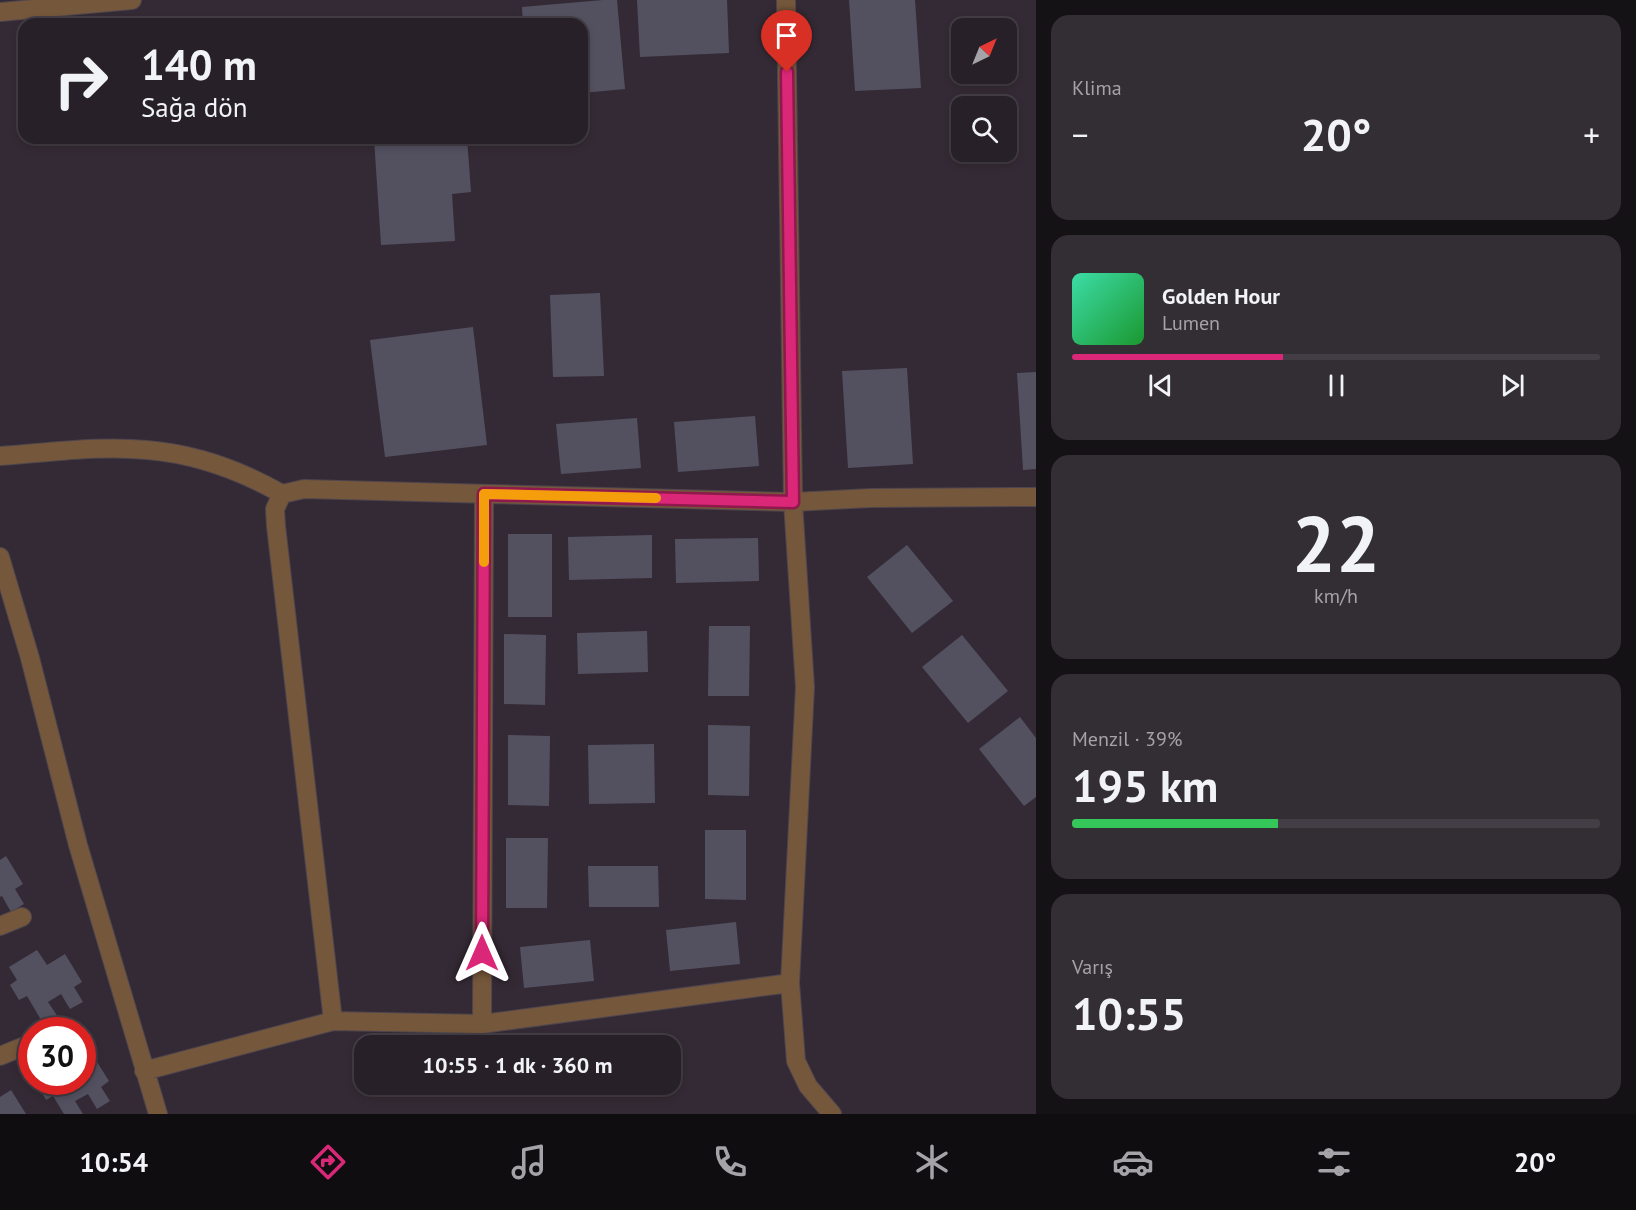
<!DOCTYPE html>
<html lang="tr">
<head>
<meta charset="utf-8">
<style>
  :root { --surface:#272028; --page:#332d34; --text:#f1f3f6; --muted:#a4a3a8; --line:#433e45; --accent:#db2777 }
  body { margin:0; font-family:"PT Sans",sans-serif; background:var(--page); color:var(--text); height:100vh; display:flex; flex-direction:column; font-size:22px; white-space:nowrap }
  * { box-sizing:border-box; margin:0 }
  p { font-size:20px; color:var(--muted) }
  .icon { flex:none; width:33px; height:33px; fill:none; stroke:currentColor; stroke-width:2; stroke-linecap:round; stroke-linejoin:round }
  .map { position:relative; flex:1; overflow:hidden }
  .details { display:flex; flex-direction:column; gap:15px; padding:15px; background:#151216; width:600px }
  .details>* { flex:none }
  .banner { position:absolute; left:18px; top:18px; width:570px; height:126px; border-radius:18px; box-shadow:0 3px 9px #0003,0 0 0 2px var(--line); background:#272028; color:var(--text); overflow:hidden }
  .needle { width:39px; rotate:43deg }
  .controls { position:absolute; left:951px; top:18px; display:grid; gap:12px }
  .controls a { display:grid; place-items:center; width:66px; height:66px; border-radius:12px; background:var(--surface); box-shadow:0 3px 9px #0003,0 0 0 2px var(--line); font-size:30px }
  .speed { position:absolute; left:18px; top:1017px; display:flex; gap:12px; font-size:30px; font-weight:700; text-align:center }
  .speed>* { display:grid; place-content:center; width:78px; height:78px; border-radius:50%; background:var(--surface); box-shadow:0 3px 9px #0003,0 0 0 2px var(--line); line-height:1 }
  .speed .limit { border:9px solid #d22; background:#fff; color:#111 }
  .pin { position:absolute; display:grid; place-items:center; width:51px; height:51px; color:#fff; margin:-62px -26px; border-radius:50% 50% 50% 0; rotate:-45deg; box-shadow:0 0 6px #0007 }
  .pin .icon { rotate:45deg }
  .me { position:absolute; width:66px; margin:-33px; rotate:0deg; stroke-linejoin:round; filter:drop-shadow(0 0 4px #0008) }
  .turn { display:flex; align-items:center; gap:21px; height:126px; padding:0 24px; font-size:27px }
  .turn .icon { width:78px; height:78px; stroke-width:2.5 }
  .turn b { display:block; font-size:42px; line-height:51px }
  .big { font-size:45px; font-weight:600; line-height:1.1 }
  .details .tile { flex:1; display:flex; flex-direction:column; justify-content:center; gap:9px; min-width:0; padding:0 21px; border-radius:18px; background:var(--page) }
  .details .dial { align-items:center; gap:0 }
  .dial b { font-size:78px; line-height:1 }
  .song { display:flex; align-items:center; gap:18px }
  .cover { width:72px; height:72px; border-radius:9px; background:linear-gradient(135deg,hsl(160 70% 55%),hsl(130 70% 35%)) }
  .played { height:6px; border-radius:3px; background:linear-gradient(90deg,var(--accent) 40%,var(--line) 40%) }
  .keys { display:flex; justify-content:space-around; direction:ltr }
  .heat { display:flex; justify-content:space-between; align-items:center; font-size:33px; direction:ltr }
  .charge { height:9px; border-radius:4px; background:linear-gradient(90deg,#34c759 39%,var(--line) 0) }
  .trip { position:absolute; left:354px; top:1035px; width:327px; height:60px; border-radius:18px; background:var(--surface); box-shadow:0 3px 9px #0003,0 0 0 2px var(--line); font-weight:600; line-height:60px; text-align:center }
  .menu { display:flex; height:96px; justify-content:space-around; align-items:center; background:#100d10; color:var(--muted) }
  .menu .icon { width:42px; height:42px }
  .menu .on { color:var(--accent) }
  .menu b { font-size:27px; color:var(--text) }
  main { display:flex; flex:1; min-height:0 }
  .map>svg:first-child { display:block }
</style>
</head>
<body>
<main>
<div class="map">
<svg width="1036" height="1114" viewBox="0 0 1036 1114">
  <rect width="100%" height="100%" fill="#342a35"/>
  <path fill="#535160" d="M603,0H617L625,89L582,93V24H523L522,7Z
    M637,0H727L729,53L640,57Z
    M849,0H915L921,88L855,91Z
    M374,138H467L471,192L452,194L455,241L381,245Z
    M600,293L604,376L553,377L550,295Z
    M473,327L487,445L385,457L370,340Z
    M907,368L913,464L848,468L842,371Z
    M1036,372V469L1023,470L1017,373Z
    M755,416L759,466L678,472L674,422Z
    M637,418L641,468L561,474L556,424Z
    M508,534H552V617H508Z
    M652,535V578L569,580L568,537Z
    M758,538L759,581L676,583L675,539Z
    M907,545L953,601L912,633L867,577Z
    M709,626H750L749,696H708Z
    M647,631L648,672L578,674L577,633Z
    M504,634L546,635L545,705L504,704Z
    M962,635L1008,691L968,723L922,667Z
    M1020,717L1036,738V797L1024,806L979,749Z
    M708,725L750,726L749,796L708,795Z
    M508,735L550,736L549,806L508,805Z
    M654,744L655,803L589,804L588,745Z
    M705,830H746V900L705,899Z
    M506,838H548L547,908H506Z
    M6,856L23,884L15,889L24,904L11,912L2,896L0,897V860Z
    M588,866H658L659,907H589Z
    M736,922L740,964L670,971L666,930Z
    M590,940L594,981L524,988L520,947Z
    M37,950L47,965L65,954L82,982L74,987L83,1002L70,1009L61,994L48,1002L58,1017L44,1025L27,996L19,1000L10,985L17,980L9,967Z
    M92,1054L109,1081L101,1087L110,1101L97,1109L88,1094L75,1101L83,1114H64L53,1096L46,1100L37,1084L42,1082H82V1059Z
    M11,1090L26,1114H0V1097Z"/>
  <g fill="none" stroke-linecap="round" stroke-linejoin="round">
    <g stroke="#4e454f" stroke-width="20">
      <path id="minor" d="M0,12L132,0
        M0,456C48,453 99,445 147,450C196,454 240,470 282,494
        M0,557L30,658L78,845L158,1114
        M0,926L22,917
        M790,983L796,1061L808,1086L832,1114
        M333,1021L276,526L275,509L282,494L304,489L793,502L871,498L1036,497
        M482,1024L484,494
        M0,1056L32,1043
        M144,1071L333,1021L482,1024L790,983L805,687L793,502L786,0"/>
    </g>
    <use href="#minor" stroke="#75573b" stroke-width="18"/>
  </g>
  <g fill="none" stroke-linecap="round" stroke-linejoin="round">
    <g stroke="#8e194d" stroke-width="15">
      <path id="route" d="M482,953L484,494L793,502L787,72"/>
    </g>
    <use href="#route" stroke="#db2777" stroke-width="10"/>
    <path stroke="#f59e0b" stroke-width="10" d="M484,562V494L656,498"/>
  </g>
</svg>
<div class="controls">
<a><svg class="needle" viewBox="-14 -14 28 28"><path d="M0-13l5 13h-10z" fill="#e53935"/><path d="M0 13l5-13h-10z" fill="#a4a3a8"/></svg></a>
<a><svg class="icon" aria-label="search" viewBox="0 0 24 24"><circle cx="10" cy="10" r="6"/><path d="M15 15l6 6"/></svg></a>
</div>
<div class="speed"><div class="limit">30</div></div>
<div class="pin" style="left:787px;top:72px;background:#d93025"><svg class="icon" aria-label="arrive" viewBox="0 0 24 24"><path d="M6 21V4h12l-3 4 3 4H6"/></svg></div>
<svg class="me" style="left:482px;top:953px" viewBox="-20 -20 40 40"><path d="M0-17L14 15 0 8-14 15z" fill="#db2777" stroke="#fff" stroke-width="4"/></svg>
<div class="trip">10:55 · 1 dk · 360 m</div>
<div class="banner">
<div class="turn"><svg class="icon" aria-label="right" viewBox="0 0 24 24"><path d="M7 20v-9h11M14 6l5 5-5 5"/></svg><div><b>140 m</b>Sağa dön</div></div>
</div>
</div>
<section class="details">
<div class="tile"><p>Klima</p>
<div class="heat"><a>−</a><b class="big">20°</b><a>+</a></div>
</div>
<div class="tile">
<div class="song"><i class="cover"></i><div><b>Golden Hour</b><p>Lumen</p></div></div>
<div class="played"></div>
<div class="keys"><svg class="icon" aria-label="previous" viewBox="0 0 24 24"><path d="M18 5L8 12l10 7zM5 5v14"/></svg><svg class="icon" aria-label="pause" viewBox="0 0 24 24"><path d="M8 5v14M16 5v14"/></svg><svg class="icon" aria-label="next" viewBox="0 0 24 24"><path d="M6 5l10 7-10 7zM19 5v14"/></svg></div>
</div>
<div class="tile dial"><b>22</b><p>km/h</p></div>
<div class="tile"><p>Menzil · 39%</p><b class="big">195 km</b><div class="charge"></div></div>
<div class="tile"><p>Varış</p><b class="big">10:55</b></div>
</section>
</main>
<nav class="menu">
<b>10:54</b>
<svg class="icon on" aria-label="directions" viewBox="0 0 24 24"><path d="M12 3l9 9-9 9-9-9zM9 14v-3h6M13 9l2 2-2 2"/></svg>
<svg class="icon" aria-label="music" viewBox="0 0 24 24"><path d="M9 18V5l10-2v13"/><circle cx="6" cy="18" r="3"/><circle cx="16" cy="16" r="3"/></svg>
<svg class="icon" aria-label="phone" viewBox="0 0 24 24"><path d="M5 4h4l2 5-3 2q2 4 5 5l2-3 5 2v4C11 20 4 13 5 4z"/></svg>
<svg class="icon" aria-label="climate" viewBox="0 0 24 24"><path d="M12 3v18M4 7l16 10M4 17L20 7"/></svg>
<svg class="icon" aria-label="car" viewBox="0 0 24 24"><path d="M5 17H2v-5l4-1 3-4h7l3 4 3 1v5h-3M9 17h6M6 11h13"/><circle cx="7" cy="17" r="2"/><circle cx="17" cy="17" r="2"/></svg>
<svg class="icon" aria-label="filters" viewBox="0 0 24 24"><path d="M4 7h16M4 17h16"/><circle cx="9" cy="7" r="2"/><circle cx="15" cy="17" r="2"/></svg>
<b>20°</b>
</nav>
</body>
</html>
